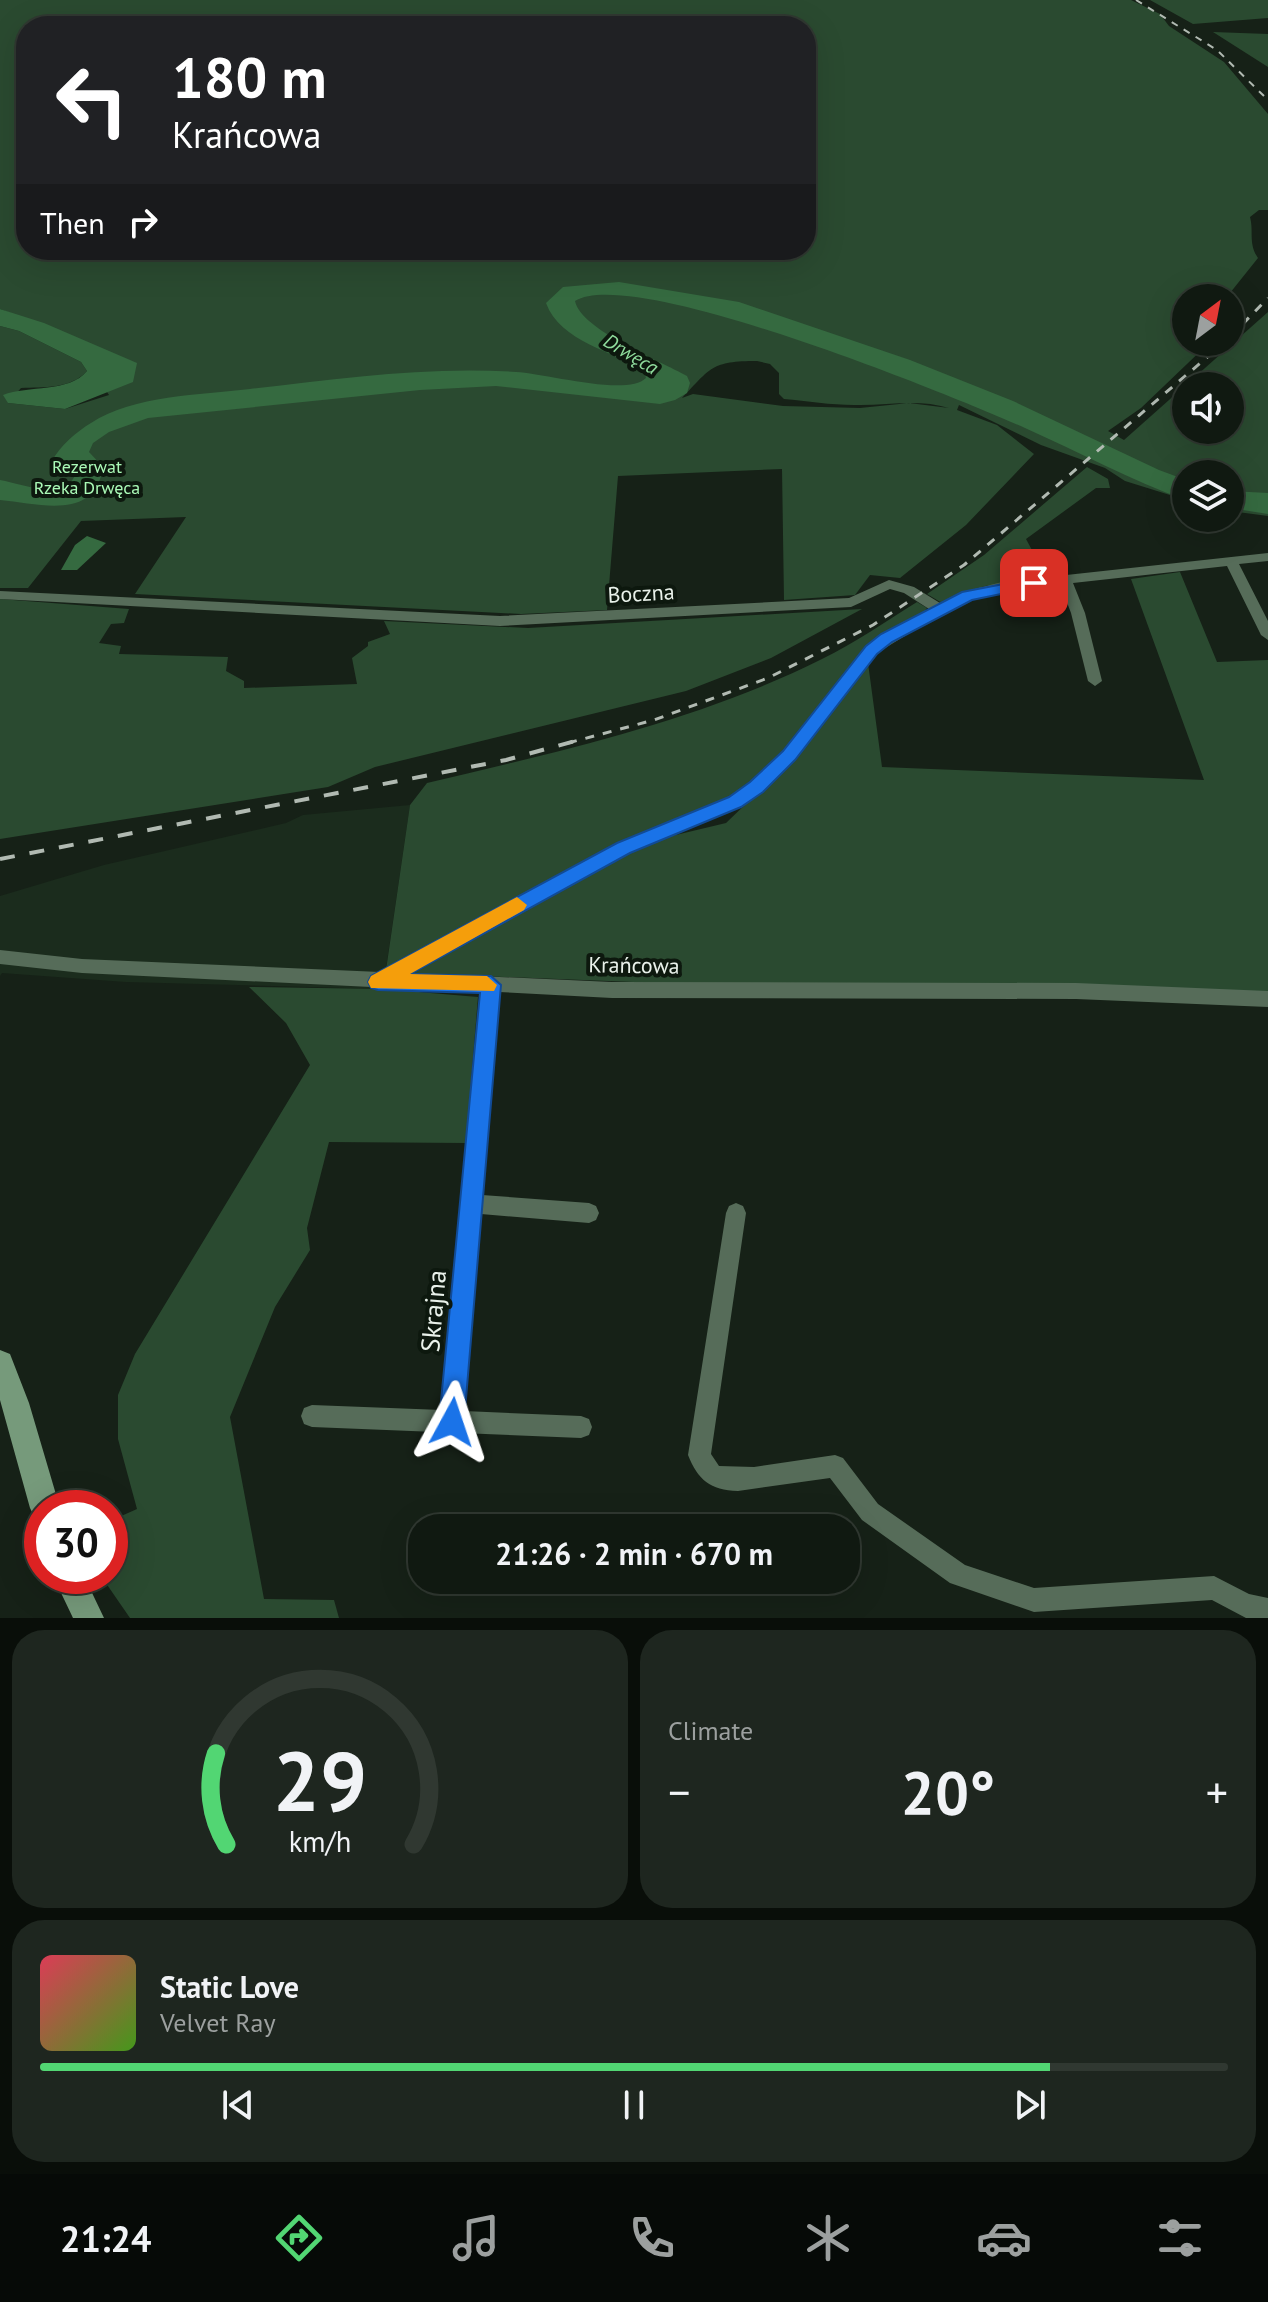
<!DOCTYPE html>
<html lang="en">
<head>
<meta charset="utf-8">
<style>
  :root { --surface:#101911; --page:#1e261f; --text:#f1f3f6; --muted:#9ca09f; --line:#303831; --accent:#52d673 }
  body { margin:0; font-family:"PT Sans",sans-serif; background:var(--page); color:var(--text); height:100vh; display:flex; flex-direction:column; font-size:30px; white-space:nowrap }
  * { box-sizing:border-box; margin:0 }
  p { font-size:26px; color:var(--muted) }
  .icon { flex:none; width:44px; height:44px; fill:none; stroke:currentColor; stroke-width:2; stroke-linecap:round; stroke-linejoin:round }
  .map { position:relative; height:1618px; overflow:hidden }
  .details { display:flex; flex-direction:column; gap:12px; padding:12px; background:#090e09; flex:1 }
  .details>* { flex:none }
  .banner { position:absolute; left:16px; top:16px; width:800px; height:244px; border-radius:32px; box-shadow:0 8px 32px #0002,0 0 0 2px var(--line); background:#202124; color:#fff; overflow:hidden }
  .needle { width:52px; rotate:32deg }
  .buttons { position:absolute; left:1172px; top:284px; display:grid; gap:16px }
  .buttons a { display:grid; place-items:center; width:72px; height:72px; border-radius:50%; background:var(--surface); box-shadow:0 8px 32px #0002,0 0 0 2px var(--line); font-size:40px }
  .speed { position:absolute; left:24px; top:1490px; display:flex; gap:16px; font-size:40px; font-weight:700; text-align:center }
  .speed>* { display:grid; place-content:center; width:104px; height:104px; border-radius:50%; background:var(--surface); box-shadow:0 8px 32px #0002,0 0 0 2px var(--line); line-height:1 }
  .speed .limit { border:12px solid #d22; background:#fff; color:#111 }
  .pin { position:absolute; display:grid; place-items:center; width:68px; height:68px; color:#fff; margin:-34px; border-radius:16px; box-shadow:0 4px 12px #0006 }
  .me { position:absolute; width:88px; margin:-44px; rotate:5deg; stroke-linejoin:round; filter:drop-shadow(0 0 6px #0008) }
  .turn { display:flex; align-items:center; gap:28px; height:168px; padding:0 24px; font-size:36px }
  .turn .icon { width:104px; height:104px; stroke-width:2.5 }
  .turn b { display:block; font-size:56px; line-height:68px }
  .then { display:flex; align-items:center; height:76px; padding:0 24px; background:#0003; gap:16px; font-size:30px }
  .big { font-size:60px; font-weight:600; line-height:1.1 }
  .details .card { flex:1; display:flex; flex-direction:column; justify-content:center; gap:12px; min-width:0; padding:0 28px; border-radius:32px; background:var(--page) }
  .details .dial { align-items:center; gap:0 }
  .dial svg { height:208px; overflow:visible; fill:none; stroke:var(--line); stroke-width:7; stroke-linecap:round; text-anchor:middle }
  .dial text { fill:var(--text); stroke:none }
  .song { display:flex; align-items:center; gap:24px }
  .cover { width:96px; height:96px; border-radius:12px; background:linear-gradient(135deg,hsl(350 70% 55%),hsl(100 70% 35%)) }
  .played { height:8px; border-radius:4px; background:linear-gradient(90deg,var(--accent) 85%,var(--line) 85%) }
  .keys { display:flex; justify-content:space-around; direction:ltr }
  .heat { display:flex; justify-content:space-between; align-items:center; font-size:44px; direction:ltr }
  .details .tiles { flex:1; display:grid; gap:12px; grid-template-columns:1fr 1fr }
  .card:last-child { grid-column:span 2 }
  .trip { position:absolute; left:408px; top:1514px; width:452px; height:80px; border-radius:32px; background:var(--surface); box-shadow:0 8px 32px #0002,0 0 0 2px var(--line); font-weight:600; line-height:80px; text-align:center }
  .menu { display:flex; height:128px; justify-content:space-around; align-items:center; background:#060a07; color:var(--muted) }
  .menu .icon { width:56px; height:56px }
  .menu .current { color:var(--accent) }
  .menu b { font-size:36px; color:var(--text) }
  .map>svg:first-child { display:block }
</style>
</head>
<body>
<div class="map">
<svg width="1268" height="1618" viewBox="0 0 1268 1618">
  <rect width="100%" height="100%" fill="#162117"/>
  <path fill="#1b2c1d" d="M410,805L383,989L126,982L2,973L0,976V896L104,865L286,823L303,815Z"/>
  <path fill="#2a4a30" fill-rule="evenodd" d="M0,0H1131L1160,14L1169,26L1224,62L1268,114V210H1259L1250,217C1254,232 1248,243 1258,258L1226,298H1186V342H1210L1141,408L1108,431L1124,440L1268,312V516L1230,511V474H1186V500L1125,481L1105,468L1041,445L959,405L957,410L997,425L1034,454L966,525L900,578L870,575L855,595L784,600L782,469L618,476L607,610L521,614L135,594L186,517L81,521L28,588H0V326L19,331L81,362L87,371C71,389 44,387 21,388L8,403L65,409L109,395L70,336L0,309ZM26,26H806V250H26ZM757,361L770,364L779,373V394L784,399C807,401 831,405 854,405C887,406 917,398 949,408L909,403L860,408L783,406L693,394L682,398C711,368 711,361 757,361ZM1186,386H1230V430H1186Z
    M1150,0H1268V18L1193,24Z
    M1213,32L1268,34V67Z
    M1087,467L1108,479L1110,488H1096L1026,539L1047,578L985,586L942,603L927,594L984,555Z
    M1180,572L1217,662L1268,660V993L658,983L404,973L619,854L659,839L726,823L803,749L868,663L882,767L1204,780L1131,579Z
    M0,599L129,609L124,623L111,624L99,643L121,646L119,654L228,657L226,671L244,681V688L357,684L352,658L368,646V642L390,634L384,621L528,628L862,609L771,658L686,691L375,767L328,787L0,839Z
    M917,602L927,608C914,627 884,634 867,650L793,746L727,805L627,842L558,876L386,970L410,805L427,783C561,751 698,721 822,659C855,643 886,621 917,602Z
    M249,987L383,989L478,997L466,1143L329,1142L307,1228L310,1250L275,1307L230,1417L264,1599L334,1600L339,1618H130L101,1576H110V1521L137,1509L118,1439V1395L135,1354L310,1065L286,1023Z"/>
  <path fill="#356a40" d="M619,282L739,302L910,360L1013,401L1159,470L1186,480V500C1130,480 1079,452 1025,428C955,397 634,265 575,301C581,330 661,361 687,376L690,383L687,393L675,400L660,404L496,386L420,390L148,418L109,432L93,443L89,452L103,467C95,521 41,504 0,500V480C23,484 66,502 76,473L56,466L52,461C60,446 76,432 91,423C134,395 200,395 250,389C338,379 427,366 516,372C544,373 627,397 646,378L644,371C614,351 560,342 546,303L563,287Z
    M0,309L44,323L137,363L133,382L65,409L8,403L3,395C28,385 69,393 87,371L81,362L19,331L0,326Z
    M1230,491L1268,493V514L1230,508Z
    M87,536L106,543L77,570H61L75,545Z"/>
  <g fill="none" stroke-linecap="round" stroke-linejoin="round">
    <path fill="#566c59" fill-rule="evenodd" d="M1268,553V561L1239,564L1268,621V640L1261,635L1227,566L1073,583L1085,613L1102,681L1095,686L1088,681L1071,613L1060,584L1002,590L973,598L944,612L877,653L794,760L763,791L741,806L629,852L410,973L612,982L1076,983L1268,991V1007L1076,999L612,998L499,992L482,1195L589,1203L596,1206L599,1213L596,1220L589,1223L481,1214L464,1411L581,1416L589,1419L592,1427L589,1435L581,1438L312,1427L304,1424L301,1416L304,1408L312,1405L442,1410L481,992L385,987L378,989L371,987L82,973L0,964V950L82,959L380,972L617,844L729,798L751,783L784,752L867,647L929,609L904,593L890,589L851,607L500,626L0,599V591L500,616L849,598L889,580L914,587L940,603L963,592L1002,582Z
      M736,1203L743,1206L746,1213L711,1454L719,1466L754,1467L835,1455L843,1458L878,1504L965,1565L1034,1588L1214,1576L1249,1594L1268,1598V1618H1246L1212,1600L1034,1612L950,1583L862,1520L830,1478L738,1491C710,1490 698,1480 688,1455L726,1213L729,1206Z"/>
    <path fill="#769a7b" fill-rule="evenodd" d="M0,1350L10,1354L29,1403L60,1508H42V1521L35,1518L30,1508L0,1400Z
      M53,1576H84L104,1618H73Z"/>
    <path stroke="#b1bab2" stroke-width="2" stroke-dasharray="7 7" stroke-linecap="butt" d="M1136,0L1217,50L1268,100"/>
    <path stroke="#b1bab2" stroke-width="3" stroke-dasharray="9 9" stroke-linecap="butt" d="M1230,337L1268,298
      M568,743L654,720L768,678L873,625L964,565L1225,342"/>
    <path stroke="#b1bab2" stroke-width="4" stroke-dasharray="15 15" stroke-linecap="butt" d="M0,859L506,760L575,741"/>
  </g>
  <path fill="#1a73e8" stroke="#114b97" stroke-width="2" d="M1034,578L1040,579V586L972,600L892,642L877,654L795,760L763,792L741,807L630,853L410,974L491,976L501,985L464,1422L461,1431L452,1435L443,1431L439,1422L480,993L378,990L371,988L368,982L371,976L617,843L729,797L750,782L783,751L866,646L881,634L962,592Z"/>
  <path fill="#f59e0b" d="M517,897L527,905L524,910L410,974L487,976L497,985L494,991L371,988L368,982L371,976Z"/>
  <g text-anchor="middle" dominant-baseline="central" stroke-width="8" stroke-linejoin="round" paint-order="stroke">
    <g font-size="18" fill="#abfab7" stroke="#0d180e">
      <text x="87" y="466">Rezerwat<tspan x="87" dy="21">Rzeka Drwęca</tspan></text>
    </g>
    <g font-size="20" font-style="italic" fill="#8fdc9c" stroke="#0d180e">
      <text transform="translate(631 354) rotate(31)">Drwęca</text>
    </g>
    <g font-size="22" fill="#e9f1ea" stroke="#0d180e">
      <text transform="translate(641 593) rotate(-3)">Boczna</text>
      <text transform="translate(634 965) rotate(1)">Krańcowa</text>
    </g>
    <g font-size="26" fill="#e9f1ea" stroke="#0d180e">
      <text transform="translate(433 1311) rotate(-85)">Skrajna</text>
    </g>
  </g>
</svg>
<div class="buttons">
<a><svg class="needle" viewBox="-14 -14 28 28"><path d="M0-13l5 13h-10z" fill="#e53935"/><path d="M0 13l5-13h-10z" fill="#9ca09f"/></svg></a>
<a><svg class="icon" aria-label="sound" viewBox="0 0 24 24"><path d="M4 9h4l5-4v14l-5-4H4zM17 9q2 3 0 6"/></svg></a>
<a><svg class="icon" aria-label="layers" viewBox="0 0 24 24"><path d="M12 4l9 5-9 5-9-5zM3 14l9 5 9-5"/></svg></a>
</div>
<div class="speed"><div class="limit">30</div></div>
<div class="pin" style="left:1034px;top:583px;background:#d93025"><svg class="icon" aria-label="arrive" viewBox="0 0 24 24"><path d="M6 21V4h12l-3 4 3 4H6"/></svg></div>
<svg class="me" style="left:452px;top:1422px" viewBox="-20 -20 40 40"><path d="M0-17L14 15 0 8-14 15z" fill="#1a73e8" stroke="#fff" stroke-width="4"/></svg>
<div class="trip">21:26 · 2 min · 670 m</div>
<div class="banner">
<div class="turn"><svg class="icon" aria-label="left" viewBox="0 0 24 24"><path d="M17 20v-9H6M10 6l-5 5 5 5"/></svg><div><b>180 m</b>Krańcowa</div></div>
<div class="then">Then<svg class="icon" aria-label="right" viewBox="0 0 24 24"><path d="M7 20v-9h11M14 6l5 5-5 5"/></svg></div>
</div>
</div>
<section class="details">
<div class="tiles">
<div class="card dial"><svg viewBox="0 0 100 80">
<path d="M14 69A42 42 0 1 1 86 69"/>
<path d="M14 69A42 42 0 0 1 10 34" stroke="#52d673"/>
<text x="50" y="56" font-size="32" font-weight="700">29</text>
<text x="50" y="72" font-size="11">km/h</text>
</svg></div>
<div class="card"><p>Climate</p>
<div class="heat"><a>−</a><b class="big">20°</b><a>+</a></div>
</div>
<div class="card">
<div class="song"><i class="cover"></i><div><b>Static Love</b><p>Velvet Ray</p></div></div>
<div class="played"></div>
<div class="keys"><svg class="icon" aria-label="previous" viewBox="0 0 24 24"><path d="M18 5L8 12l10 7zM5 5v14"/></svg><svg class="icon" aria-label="pause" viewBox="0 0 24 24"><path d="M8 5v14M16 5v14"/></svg><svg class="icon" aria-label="next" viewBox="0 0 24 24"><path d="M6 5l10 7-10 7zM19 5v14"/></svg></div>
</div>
</div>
</section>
<nav class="menu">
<b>21:24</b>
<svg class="icon current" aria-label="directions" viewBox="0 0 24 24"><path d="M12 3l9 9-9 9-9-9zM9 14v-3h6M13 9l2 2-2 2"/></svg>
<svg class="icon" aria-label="music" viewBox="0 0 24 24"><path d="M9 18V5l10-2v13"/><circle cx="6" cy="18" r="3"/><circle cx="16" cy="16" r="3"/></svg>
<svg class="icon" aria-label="phone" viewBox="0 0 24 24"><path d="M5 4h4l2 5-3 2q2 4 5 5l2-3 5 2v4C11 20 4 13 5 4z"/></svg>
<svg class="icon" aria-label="climate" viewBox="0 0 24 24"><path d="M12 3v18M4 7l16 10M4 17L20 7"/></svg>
<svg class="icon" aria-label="car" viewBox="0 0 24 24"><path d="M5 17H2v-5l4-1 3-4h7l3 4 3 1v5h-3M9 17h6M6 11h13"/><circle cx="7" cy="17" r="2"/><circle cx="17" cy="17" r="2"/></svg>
<svg class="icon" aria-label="filters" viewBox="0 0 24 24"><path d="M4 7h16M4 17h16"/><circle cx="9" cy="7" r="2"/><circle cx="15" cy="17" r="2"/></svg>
</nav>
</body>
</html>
